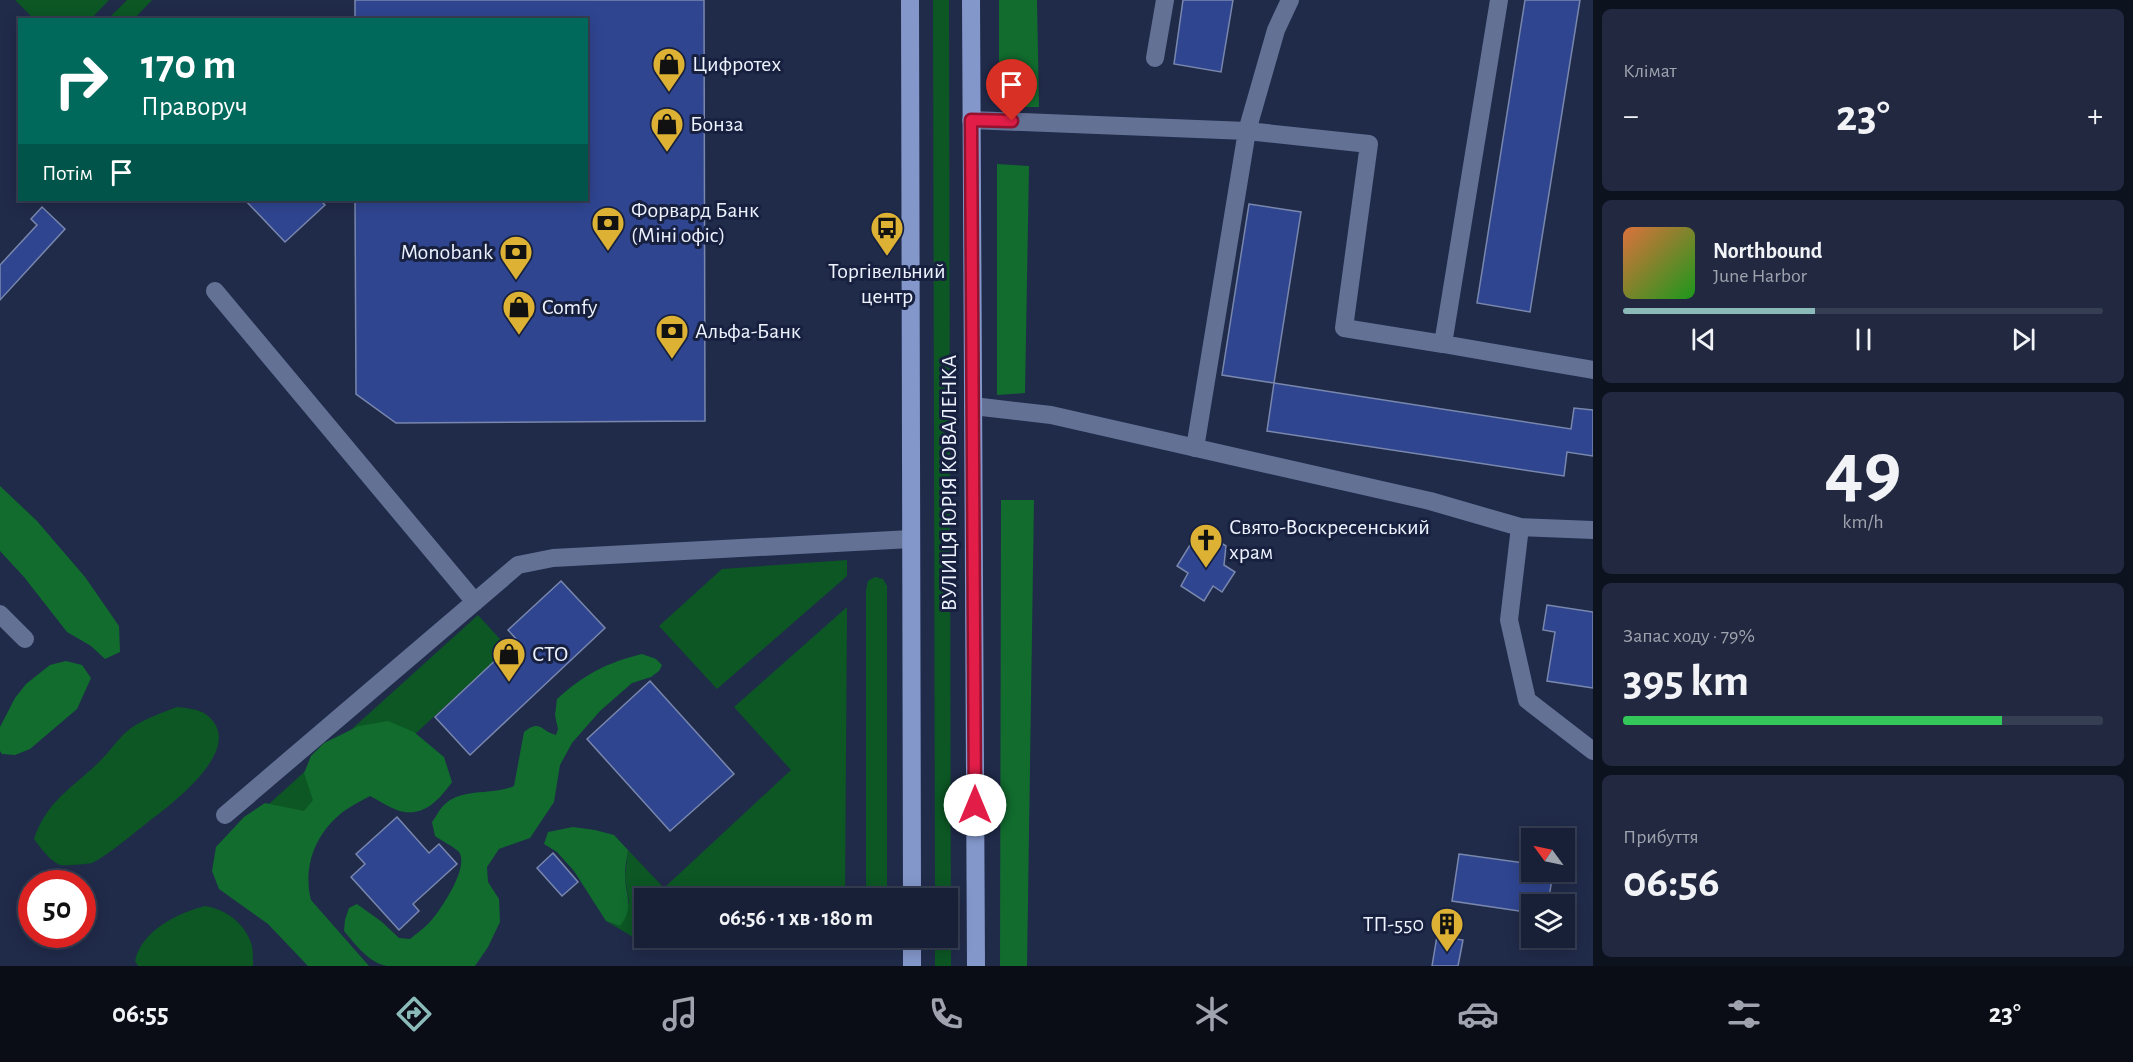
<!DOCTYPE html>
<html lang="uk">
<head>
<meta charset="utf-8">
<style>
  :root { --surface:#182038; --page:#212840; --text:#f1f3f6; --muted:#9fa3ae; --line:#363e53; --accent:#8bbbb9 }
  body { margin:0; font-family:"Alegreya Sans",sans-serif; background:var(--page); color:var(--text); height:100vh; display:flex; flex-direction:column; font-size:22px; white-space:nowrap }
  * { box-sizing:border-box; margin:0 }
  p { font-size:20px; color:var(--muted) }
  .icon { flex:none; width:33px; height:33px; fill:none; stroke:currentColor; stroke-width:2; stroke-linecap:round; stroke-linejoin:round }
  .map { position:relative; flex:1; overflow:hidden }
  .side { display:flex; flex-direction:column; gap:9px; padding:9px; background:#0d121f; width:540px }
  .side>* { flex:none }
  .banner { position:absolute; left:18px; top:18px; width:570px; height:183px; border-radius:0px; box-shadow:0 3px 15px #0003,0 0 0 2px var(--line); background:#00695c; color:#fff; overflow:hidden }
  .needle { width:39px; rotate:303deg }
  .buttons { position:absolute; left:1521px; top:828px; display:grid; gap:12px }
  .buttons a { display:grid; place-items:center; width:54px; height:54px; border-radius:0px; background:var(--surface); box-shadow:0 3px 15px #0003,0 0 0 2px var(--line); font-size:30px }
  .speed { position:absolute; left:18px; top:870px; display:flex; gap:12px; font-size:30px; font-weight:700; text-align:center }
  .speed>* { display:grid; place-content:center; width:78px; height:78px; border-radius:50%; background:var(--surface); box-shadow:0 3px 15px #0003,0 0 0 2px var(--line); line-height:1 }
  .speed .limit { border:9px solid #d22; background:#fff; color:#111 }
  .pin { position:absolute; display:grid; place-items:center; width:51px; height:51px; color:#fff; margin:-62px -26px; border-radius:50% 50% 50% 0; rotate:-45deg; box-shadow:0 0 6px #0007 }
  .pin .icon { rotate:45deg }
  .me { position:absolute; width:66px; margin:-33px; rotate:0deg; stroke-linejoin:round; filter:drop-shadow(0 0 4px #0008) }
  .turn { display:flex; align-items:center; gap:21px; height:126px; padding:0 24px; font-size:27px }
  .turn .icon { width:78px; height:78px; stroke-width:2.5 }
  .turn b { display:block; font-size:42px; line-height:51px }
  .then { display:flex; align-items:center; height:57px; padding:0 24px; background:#0003; gap:12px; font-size:22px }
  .big { font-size:45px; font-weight:600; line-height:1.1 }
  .side .card { flex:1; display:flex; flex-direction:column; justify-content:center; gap:9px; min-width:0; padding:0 21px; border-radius:9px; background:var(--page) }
  .side .dial { align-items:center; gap:0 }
  .dial b { font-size:78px; line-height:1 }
  .song { display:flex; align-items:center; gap:18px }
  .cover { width:72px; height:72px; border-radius:9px; background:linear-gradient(135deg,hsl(20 70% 55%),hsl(120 70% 35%)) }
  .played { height:6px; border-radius:3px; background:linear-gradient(90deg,var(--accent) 40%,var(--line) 40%) }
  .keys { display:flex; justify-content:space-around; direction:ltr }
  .heat { display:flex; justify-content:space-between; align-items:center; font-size:33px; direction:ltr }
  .charge { height:9px; border-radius:4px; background:linear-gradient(90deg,#34c759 79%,var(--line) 0) }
  .trip { position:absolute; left:634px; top:888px; width:324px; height:60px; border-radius:0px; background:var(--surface); box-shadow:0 3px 15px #0003,0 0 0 2px var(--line); font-weight:600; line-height:60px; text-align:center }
  .tab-bar { display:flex; height:96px; justify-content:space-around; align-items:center; background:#0a0d16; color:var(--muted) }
  .tab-bar .icon { width:42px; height:42px }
  .tab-bar .on { color:var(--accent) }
  .tab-bar b { font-size:27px; color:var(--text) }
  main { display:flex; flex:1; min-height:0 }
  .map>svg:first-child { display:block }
</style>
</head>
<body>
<main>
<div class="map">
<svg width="1593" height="966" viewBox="0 0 1593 966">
  <rect width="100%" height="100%" fill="#202b4a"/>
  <path fill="#0c5724" d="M15,0H109L91,19L35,20Z
    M127,0H152L134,19H108Z
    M933,0H949L951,966H935V938H948V898H935Z
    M847,560V576L717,689L659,626L722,569Z
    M875,577L883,579L887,586V898H866V590L868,581Z
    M847,607L845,898H645V938H699L638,940L606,921L620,926L629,902L625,877L628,850L664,888L791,770L734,707Z
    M478,615L508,648L251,886L218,850Z
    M177,707C185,708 197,709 204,713C251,745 173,803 148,822C134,833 107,856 92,863C88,864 64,866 60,865C49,860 41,848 34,839C46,803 70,789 96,765C106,756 114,744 124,734C139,720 159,714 177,707Z
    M205,906C226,909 246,924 252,946C253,952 253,960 253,966H138L135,961C142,930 178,913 205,906Z"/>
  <path fill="#116c2e" d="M999,0H1037L1039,107H999Z
    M997,164L1029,166L1025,393L997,395Z
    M0,486L37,521L85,577L119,626L120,652L105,659L91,646L67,632L24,577L0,551Z
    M1001,500H1034L1027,966H1000Z
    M642,654L656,659L662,665L659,671L651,677L632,683L600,711L572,743L560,765L554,802L530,838L499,849L487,867L488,882L499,899L500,922L488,947L475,966H387C369,963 355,944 344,931L345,920L349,908L357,904L382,922L399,938L410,939C416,934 423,929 428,924C439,913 470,867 459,852C453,846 442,841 435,836L432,822C436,817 439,810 443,806C461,787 491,796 514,786L524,732C541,719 540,731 556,735L558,729L555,715L557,699C585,674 606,663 642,654Z
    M66,661L82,665L91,678L77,709L30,749L15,755L2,754L0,751V727L15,698L26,684L50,665Z
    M388,721L414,732L444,757L452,782C441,797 427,815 405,812C394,811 380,801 370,796C359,802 347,808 338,816C314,837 303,869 311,900L369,966H308L268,924L219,889L212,871L216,847L244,817L265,803L304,811L313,800L304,773L311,756L324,743L359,726Z
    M573,827L595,830L614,835L628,850C627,858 625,866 625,874C625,895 635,907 620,926L606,921L574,871L557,852L544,844L548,832Z"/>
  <path fill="#2f4590" stroke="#7987ad" stroke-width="1.5" d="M355,0H704L705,421L396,423L356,394L355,200H586V20H355Z
    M1183,0H1233L1221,72L1174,64Z
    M1525,0H1580L1530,312L1477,303Z
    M245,200H320L325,205L285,242Z
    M1249,204L1301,212L1274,383L1222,375Z
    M42,207L65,229L0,300V265L37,225L31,219Z
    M1274,383L1571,429L1574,408L1593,410V456L1567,452L1564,476L1267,431Z
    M1216,540L1226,546L1224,565L1235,572L1222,592L1213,586L1204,601L1181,586L1188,573L1177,566L1190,545L1201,552Z
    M561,581L605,628L470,755L435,717L517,640L508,630Z
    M1547,605L1593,612V688L1547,681L1555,632L1543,630Z
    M650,681L734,774L670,831L587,739Z
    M397,817L429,853L439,844L457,864L413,904L419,911L399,930L351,877L365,864L356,854Z
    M553,853L578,882L562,896L537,868Z
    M1459,854L1532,864V872H1553L1548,904H1532V913L1452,901Z
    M1437,936L1463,940L1458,966H1432Z"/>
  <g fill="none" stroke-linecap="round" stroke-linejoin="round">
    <path stroke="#637195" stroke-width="18" d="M1155,58L1165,0
      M971,120L1247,131L1276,30L1290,0
      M215,291L475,602
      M1443,344L1593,370
      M973,406L1051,415L1430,501L1520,527L1593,530
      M1195,448L1247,131L1369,144L1344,328L1443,344L1499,0
      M1520,527L1509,620L1527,700L1593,751
      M0,614L25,639
      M225,815L518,565L553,558L911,539"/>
    <path stroke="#8397ca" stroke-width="18" d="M910,0L912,898
      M971,0L976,966
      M912,938V966"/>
  </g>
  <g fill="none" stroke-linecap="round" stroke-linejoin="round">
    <g stroke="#92132f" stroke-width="15">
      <path id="route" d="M975,805L971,120L1012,121"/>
    </g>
    <use href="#route" stroke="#e11d48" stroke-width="10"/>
  </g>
  <defs>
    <g id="shop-pin" transform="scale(1.725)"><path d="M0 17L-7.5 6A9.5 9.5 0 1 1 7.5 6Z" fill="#ddb133" stroke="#17213f"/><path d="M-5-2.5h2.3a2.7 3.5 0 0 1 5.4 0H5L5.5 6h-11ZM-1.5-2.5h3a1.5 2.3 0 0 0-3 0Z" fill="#111"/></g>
    <g id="bank-pin" transform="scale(1.725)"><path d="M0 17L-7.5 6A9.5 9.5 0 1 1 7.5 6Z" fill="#ddb133" stroke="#17213f"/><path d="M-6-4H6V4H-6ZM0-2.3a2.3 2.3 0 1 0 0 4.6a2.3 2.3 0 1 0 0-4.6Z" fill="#111"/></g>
    <g id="bus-pin" transform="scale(1.725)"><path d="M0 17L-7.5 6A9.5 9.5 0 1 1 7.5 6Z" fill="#ddb133" stroke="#17213f"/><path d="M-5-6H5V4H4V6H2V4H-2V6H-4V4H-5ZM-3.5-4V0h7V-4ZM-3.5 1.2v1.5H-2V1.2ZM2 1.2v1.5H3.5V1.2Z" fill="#111"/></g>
    <g id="church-pin" transform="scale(1.725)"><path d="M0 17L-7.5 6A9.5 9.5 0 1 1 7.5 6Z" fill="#ddb133" stroke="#17213f"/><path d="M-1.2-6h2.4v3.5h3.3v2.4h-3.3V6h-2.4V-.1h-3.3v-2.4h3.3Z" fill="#111"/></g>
    <g id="building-pin" transform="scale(1.725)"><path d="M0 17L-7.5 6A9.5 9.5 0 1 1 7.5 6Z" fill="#ddb133" stroke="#17213f"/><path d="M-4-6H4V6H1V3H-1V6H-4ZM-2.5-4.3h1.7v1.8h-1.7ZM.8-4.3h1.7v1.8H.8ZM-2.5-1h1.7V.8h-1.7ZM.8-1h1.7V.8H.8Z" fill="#111"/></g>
  </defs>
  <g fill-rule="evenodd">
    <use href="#shop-pin" x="669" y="64"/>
    <use href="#shop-pin" x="667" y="124"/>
    <use href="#bank-pin" x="608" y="223"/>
    <use href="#bus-pin" x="887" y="228"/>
    <use href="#bank-pin" x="516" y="252"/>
    <use href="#shop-pin" x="519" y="307"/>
    <use href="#bank-pin" x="672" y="331"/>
    <use href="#church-pin" x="1206" y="540"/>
    <use href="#shop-pin" x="509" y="654"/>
    <use href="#building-pin" x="1447" y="924"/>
  </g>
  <g text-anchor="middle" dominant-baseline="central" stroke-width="6" stroke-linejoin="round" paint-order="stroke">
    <g font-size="22" fill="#edf2fe" stroke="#17213f" text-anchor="start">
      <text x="692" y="64">Цифротех</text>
      <text x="690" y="124">Бонза</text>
      <text x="631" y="210">Форвард Банк<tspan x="631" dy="25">(Міні офіс)</tspan></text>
      <text x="493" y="252" text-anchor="end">Monobank</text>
      <text x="887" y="271" text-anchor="middle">Торгівельний<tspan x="887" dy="25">центр</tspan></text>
      <text x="542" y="307">Comfy</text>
      <text x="695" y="331">Альфа-Банк</text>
      <text x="1229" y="527">Свято-Воскресенський<tspan x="1229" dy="25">храм</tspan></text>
      <text x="532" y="654">СТО</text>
      <text x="1424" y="924" text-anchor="end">ТП-550</text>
    </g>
    <g font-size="22" fill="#edf2fe" stroke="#17213f">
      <text transform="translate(949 483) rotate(-90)">ВУЛИЦЯ ЮРІЯ КОВАЛЕНКА</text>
    </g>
  </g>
</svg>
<div class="buttons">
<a><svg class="needle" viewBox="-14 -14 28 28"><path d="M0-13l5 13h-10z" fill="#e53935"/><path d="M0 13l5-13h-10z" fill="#9fa3ae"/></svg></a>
<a><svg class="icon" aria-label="layers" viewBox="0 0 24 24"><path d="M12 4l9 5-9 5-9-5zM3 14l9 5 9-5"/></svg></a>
</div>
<div class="speed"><div class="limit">50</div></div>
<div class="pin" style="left:1012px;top:121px;background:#d93025"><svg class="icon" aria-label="arrive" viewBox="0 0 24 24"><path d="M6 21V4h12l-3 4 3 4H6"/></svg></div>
<svg class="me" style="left:975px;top:805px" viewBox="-20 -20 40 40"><circle r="19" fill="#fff"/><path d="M0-13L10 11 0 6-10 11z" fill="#e11d48"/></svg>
<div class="trip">06:56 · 1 хв · 180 m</div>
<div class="banner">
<div class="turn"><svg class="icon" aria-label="right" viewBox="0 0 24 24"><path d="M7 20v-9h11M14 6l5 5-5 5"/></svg><div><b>170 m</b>Праворуч</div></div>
<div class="then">Потім<svg class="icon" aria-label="arrive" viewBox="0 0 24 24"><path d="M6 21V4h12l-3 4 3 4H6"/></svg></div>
</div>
</div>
<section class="side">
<div class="card"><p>Клімат</p>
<div class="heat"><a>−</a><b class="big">23°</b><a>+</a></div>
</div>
<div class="card">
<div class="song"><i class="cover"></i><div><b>Northbound</b><p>June Harbor</p></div></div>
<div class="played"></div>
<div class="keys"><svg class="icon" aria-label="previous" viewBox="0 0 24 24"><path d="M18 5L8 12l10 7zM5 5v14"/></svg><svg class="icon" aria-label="pause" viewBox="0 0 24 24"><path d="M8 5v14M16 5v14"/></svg><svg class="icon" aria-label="next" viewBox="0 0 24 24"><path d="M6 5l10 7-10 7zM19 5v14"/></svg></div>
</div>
<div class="card dial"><b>49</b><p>km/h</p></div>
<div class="card"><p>Запас ходу · 79%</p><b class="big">395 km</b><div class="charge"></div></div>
<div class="card"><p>Прибуття</p><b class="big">06:56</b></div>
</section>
</main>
<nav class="tab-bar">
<b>06:55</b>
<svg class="icon on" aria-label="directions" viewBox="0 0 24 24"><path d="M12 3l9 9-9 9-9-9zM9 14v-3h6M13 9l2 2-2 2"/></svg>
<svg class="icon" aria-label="music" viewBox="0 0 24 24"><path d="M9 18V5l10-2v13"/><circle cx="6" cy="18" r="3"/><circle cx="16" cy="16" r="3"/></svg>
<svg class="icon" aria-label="phone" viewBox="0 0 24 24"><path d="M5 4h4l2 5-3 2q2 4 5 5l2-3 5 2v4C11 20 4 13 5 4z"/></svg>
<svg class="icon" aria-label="climate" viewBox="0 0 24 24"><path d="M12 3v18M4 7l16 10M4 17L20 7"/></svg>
<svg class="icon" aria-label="car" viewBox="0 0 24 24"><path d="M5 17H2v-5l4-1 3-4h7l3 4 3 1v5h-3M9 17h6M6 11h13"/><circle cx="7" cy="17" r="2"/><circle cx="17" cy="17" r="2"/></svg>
<svg class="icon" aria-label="filters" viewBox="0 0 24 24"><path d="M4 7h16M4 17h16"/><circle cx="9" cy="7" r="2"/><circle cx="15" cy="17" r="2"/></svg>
<b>23°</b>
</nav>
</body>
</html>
